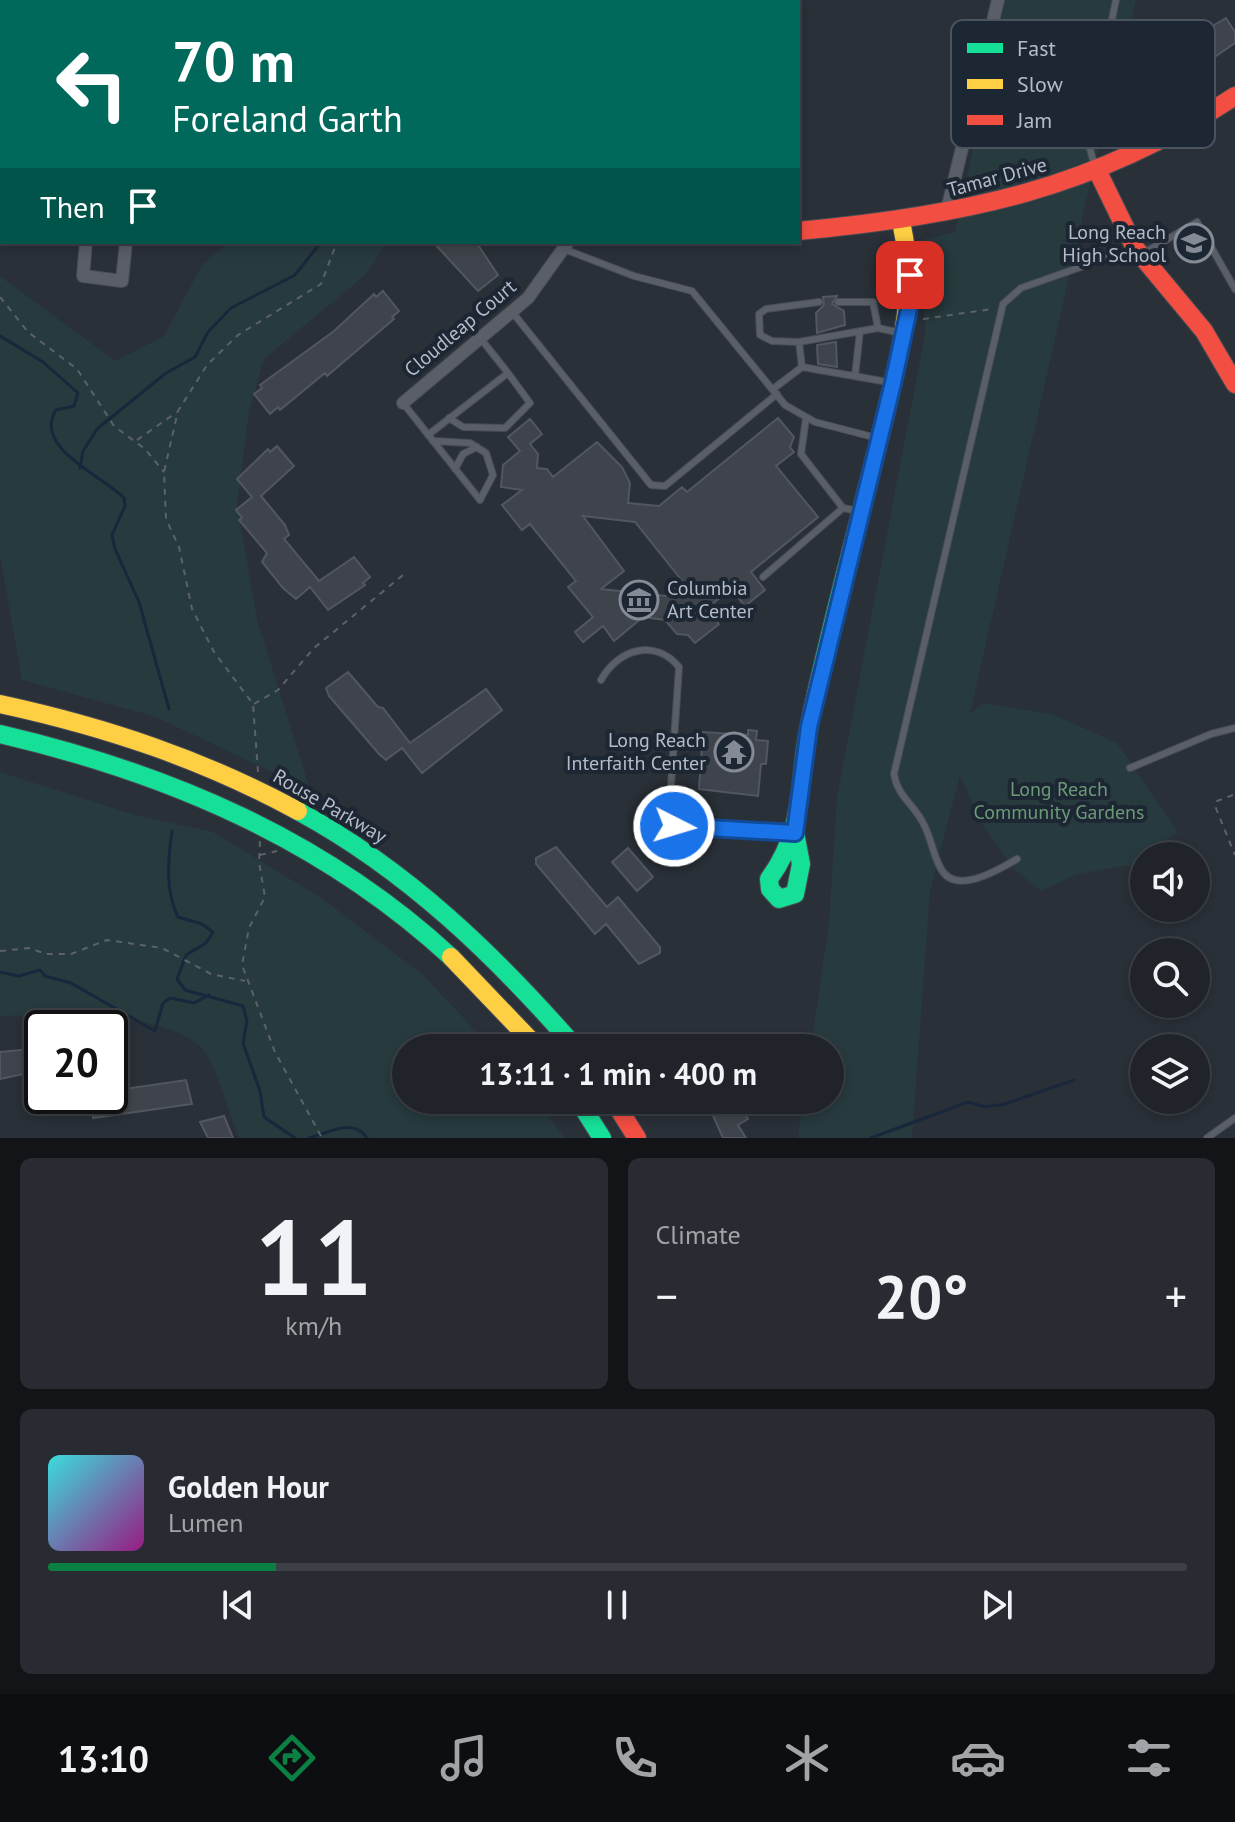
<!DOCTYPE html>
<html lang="en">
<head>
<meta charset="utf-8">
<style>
  :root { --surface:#20242a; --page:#282c32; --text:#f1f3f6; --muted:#a2a4a8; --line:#3d4147; --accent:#0b8043 }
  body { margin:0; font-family:"PT Sans",sans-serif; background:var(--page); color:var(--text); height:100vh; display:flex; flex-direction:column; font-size:30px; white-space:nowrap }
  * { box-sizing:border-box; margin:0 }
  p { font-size:26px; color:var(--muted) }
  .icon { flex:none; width:44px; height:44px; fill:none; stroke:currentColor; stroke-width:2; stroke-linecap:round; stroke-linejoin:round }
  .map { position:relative; height:1138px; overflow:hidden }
  .side { display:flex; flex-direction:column; gap:20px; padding:20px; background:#121417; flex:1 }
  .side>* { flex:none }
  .top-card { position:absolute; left:0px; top:0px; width:800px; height:244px; box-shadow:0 4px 12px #0003,0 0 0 2px var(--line); background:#00695c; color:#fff; overflow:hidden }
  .fabs { position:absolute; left:1130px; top:842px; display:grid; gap:16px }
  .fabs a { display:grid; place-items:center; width:80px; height:80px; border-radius:50%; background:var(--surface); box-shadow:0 4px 12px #0003,0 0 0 2px var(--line); font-size:40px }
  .speed { position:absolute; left:24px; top:1010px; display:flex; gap:16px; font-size:40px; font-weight:700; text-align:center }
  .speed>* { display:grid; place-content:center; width:104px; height:104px; border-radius:50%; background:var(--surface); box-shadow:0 4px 12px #0003,0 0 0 2px var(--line); line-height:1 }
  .speed .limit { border:4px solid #111; border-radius:12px; background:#fff; color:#111 }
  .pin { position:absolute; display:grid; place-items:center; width:68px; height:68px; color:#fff; margin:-34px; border-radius:16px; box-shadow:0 4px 12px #0006 }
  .me { position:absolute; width:88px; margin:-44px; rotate:95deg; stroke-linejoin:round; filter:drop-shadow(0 0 6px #0008) }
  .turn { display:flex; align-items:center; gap:28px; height:168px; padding:0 40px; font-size:36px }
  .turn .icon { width:104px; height:104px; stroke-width:2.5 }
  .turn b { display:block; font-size:56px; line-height:68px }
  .then { display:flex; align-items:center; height:76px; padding:0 40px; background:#0003; gap:16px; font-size:30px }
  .big { font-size:60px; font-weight:800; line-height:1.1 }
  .side .card { flex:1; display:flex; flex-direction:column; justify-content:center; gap:12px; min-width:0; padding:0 28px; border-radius:12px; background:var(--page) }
  .side .dial { align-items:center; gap:0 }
  .dial b { font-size:104px; line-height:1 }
  .song { display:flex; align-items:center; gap:24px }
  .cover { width:96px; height:96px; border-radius:12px; background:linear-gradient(135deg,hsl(180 70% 55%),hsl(310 70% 35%)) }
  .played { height:8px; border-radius:4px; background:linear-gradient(90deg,var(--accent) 20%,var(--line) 20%) }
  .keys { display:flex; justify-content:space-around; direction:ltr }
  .heat { display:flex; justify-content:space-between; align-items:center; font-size:44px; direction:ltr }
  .side .tiles { flex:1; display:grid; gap:20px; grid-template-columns:1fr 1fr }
  .card:last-child { grid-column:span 2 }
  .trip { position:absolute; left:392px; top:1034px; width:452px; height:80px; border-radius:40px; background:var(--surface); box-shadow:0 4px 12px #0003,0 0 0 2px var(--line); font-weight:800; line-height:80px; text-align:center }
  .tabs { display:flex; height:128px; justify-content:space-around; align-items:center; background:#0d0e11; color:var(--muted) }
  .tabs .icon { width:56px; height:56px }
  .tabs .current { color:var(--accent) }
  .tabs b { font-size:36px; color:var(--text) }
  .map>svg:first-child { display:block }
</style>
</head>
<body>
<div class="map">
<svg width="1235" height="1138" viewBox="0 0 1235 1138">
  <rect width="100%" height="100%" fill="#2a3038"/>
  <path fill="#273a3e" d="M1005,0H1136L1100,140L970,714L983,703L1052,714L1117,743L1178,832L1136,864L1077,874L1041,891L1014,869L981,823L960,775L930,891L912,1138H798L803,1100H830V1048H811L829,923L837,797L926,329L916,241L955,232Z
    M229,242H388L364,276L264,359L249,411L237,504L257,619L310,790L156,717L22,680L0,555V276L115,361L164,336L202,265Z
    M0,772L135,815L213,832L320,897L422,974L492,1048H406V1100H535L565,1138H239C230,1117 217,1069 205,1052C174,1010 49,1014 0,1016Z"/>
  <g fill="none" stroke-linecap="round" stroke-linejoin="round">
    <path stroke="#19273c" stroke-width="3" d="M0,336L43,362L78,393L74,406L56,410C32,448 105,477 124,498L125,506L112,535L115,549L139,602L169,709
      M80,468L83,451L97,429L166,373L195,357L208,332L231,308L295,275L321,242
      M172,831C168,859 165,891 178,917L202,924L213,932L206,943L186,955L177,979L185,990L243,1006L247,1021L243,1043L260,1091L264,1117L295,1138
      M0,972L19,976L40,970L45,976L71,983L155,1031L163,1003L170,998L194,1003L209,995
      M309,1138C328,1133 353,1117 367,1138
      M871,1138L968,1102L985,1107L1005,1104L1074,1080"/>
  </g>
  <path fill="#3f444c" stroke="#52575f" stroke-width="2" fill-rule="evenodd" d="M1226,18L1235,32V43L1188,75L1182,65L1172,71L1167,67L1149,33L1173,21L1186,42Z
    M433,242H476L498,275L478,291Z
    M383,291L399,311L392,317L394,319L327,376L325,373L280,410L278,407L270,414L254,394L262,388L260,385L334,331L374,294L376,297Z
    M837,296L832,304L844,311L845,325L817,333L816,313L824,305L823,297Z
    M836,342L837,367L818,364L817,345Z
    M778,418L794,437L790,447L794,452L776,466L818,517L751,572L765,590L745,606L731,589L706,609L719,624L695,643L688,635L677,634L665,620L643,617L614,641L603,626L583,642L575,632L593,617L568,587L576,581L530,524L522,530L502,505L522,490L501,487L503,465L520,451L508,437L530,419L542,434L530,444L538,454L537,468L547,469L553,477L597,442L622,467L630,483L628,503L659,506L682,487L687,492ZM583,516L635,522L683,582L666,596L601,589L624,571Z
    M277,446L294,466L261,496L285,525L289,535L284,539L319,581L354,557L370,577L363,583L365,585L328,610L310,587L296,599L283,588L262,562L267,553L239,520L242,518L236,510L252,497L237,479L268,449L270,452Z
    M348,672L378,707L383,708L410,743L486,689L502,710L422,773L402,748L386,760L379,754L329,696L326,688Z
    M748,730L757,731L756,740L768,741L766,764H761L758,796L699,789L703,732L748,735Z
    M556,847L607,907L618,897L660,947V953L639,964L606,924L595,934L536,864V858Z
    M628,848L653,877L637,891L612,862Z
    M42,1048V1070L0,1079V1052Z
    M186,1080L192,1104L93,1118V1096H110V1091Z
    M706,1100H737L748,1119L738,1125L746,1138H723Z
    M224,1116L233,1138H208L200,1122Z"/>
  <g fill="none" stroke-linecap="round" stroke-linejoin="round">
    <g stroke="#484c55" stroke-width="8">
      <path id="lane" d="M1095,167L1087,138L1116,0
        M564,249L634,276L692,291L785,405L815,422L877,438
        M1142,254L1197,222L1235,289
        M838,302H873L878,328
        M513,313L651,485L665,486L777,394
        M799,342L772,341L760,335L759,314L766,309L819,302
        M802,367L799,342L878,328L901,333
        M855,376L860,331
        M773,389L802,367L888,382
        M403,403L480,500L493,475L486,453L470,443L433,441
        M449,418L463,427L505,428L530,403L508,373
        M806,418L801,454L843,508L858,511
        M428,435L508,373L481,339
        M455,469L463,454L477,447
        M763,577L843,508
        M601,680C618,649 655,638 679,667L669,815L674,826L791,833
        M1130,768L1211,734L1235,728
        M1017,859C998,870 954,897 940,867C932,852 931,836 922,821C912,803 897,795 894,774L1003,304L1021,288L1132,249
        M1207,1138L1235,1118"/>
    </g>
    <g stroke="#484c55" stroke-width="14">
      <path id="street" d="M191,0L192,2
        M228,0L229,2
        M112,2V0
        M506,2L508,0
        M946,214L998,0
        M86,242L83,276L122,281L126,242
        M403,403L528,298L568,242"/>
    </g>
    <g stroke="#484c55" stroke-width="20">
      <path id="fast" d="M0,734C167,773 323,839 451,957
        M298,811C407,870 495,955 576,1048
        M795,833L801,864L795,894L779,899L770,889L769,879C807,827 797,780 810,722C834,608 867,496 893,382
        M578,1100L602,1138"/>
    </g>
    <g stroke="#484c55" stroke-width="20">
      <path id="slow" d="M379,0L380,2
        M893,382C907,323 914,281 901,221
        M0,704C106,727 202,759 298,811
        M451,957L538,1048"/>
    </g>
    <g stroke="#484c55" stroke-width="20">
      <path id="jam" d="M1097,170L1135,248L1204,331L1235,384
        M798,231C963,216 1095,189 1235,96
        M613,1100L637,1138"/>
    </g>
    <path stroke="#5c6268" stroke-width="2" stroke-dasharray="6 6" stroke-linecap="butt" d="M0,297L28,332L77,369L114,426L145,449L164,472
      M923,319L992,309
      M137,440L177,412
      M254,704L278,690L314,648L403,575
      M258,772L253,704L214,652L192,609L179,547L166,519L164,472L178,411L207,365L238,335L321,284L337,242
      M1233,795L1217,801L1215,806L1235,855
      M260,841L259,862L265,897L249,928L242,965L275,1052L322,1138
      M260,855L277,851
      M0,951L29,948L46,954H71L107,940L162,948L211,974L245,981"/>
    <use href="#lane" stroke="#5a5e66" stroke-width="6"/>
    <use href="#street" stroke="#5a5e66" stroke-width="12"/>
    <use href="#fast" stroke="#16e098" stroke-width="18"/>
    <use href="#slow" stroke="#ffcf43" stroke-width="18"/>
    <use href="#jam" stroke="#f24e42" stroke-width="18"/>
  </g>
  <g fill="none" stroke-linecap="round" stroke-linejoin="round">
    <g stroke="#114b97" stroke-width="20">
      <path id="route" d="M674,826L795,833L809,727L893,383L909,309L910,275"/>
    </g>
    <use href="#route" stroke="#1a73e8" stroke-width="14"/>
  </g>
  <defs>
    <g id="school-ring" transform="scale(2)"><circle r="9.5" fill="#1d2633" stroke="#848b96" stroke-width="1.5"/><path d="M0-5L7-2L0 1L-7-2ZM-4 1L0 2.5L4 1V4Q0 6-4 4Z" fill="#848b96"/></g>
    <g id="museum-ring" transform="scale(2)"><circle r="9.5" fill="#1d2633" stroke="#848b96" stroke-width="1.5"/><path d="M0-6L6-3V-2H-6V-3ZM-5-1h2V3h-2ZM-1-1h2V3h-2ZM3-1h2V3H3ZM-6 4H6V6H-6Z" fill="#848b96"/></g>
    <g id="temple-ring" transform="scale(2)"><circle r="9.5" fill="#1d2633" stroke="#848b96" stroke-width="1.5"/><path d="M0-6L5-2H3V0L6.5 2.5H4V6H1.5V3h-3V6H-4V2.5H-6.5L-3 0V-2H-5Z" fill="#848b96"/></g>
  </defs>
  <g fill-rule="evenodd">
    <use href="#school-ring" x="1194" y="243"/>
    <use href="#museum-ring" x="639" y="600"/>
    <use href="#temple-ring" x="734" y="752"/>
  </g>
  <g text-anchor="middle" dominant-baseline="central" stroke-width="8" stroke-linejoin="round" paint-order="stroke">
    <g font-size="20" fill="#b4bcc9" stroke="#1d2633">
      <text transform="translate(997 177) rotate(-15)">Tamar Drive</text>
      <text transform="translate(460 328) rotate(-40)">Cloudleap Court</text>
      <text transform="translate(330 806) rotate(30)">Rouse Parkway</text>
    </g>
    <g font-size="20" fill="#b4bcc9" stroke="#1d2633" text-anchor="end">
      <text x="1166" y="232">Long Reach<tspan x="1166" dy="23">High School</tspan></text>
      <text x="667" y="588" text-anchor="start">Columbia<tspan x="667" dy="23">Art Center</tspan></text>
      <text x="706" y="740">Long Reach<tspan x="706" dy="23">Interfaith Center</tspan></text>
    </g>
    <g font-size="20" fill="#6b9a76" stroke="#1d2633">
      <text x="1059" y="789">Long Reach<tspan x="1059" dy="23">Community Gardens</tspan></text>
    </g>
  </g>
  <rect x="951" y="20" width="264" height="128" rx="12" fill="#1d2633" stroke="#4a5360" stroke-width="2"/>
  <rect x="967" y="43" width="36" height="10" fill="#16e098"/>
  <rect x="967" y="79" width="36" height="10" fill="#ffcf43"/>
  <rect x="967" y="115" width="36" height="10" fill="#f24e42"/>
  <g font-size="22" fill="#b4bcc9">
    <text x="1017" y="56">Fast</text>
    <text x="1017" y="92">Slow</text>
    <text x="1017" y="128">Jam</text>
  </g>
</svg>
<div class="fabs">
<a><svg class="icon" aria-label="sound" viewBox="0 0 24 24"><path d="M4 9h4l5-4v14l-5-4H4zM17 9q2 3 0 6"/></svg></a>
<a><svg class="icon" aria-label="search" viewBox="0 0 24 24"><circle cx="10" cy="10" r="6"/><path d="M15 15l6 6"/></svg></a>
<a><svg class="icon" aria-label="layers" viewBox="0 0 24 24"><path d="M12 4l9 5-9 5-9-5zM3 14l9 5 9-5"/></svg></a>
</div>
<div class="speed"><div class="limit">20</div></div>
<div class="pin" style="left:910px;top:275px;background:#d93025"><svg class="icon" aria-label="arrive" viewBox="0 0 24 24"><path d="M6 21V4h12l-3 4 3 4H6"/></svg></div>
<svg class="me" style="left:674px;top:826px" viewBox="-20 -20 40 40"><circle r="17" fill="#1a73e8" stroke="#fff" stroke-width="3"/><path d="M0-11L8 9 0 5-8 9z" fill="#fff"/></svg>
<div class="trip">13:11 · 1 min · 400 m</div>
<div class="top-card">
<div class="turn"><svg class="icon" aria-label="left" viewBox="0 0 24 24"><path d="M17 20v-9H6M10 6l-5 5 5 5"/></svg><div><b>70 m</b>Foreland Garth</div></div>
<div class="then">Then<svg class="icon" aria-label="arrive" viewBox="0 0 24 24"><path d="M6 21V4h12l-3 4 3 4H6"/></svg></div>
</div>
</div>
<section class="side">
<div class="tiles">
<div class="card dial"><b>11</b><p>km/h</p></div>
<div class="card"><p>Climate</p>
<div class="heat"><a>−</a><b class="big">20°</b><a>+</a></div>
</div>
<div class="card">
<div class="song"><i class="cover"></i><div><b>Golden Hour</b><p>Lumen</p></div></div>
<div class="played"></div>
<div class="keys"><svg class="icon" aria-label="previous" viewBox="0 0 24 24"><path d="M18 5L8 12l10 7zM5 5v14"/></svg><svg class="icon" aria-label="pause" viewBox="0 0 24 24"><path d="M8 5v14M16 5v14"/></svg><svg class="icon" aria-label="next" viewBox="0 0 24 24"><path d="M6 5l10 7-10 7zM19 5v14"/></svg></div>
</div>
</div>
</section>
<nav class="tabs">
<b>13:10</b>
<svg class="icon current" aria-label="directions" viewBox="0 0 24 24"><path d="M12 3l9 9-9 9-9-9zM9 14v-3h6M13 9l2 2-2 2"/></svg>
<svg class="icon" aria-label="music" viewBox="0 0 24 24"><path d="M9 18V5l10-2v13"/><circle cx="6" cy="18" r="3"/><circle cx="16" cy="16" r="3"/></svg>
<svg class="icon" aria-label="phone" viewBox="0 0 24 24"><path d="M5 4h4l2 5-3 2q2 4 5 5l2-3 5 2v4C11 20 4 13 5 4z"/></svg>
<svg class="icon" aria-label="climate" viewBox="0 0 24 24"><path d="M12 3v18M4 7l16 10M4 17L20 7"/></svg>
<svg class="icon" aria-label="car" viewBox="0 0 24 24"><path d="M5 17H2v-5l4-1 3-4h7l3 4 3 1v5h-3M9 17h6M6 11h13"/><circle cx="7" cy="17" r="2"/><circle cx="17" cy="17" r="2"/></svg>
<svg class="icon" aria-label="filters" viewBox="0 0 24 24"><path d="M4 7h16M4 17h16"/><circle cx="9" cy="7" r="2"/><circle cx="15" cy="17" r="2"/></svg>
</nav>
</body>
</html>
